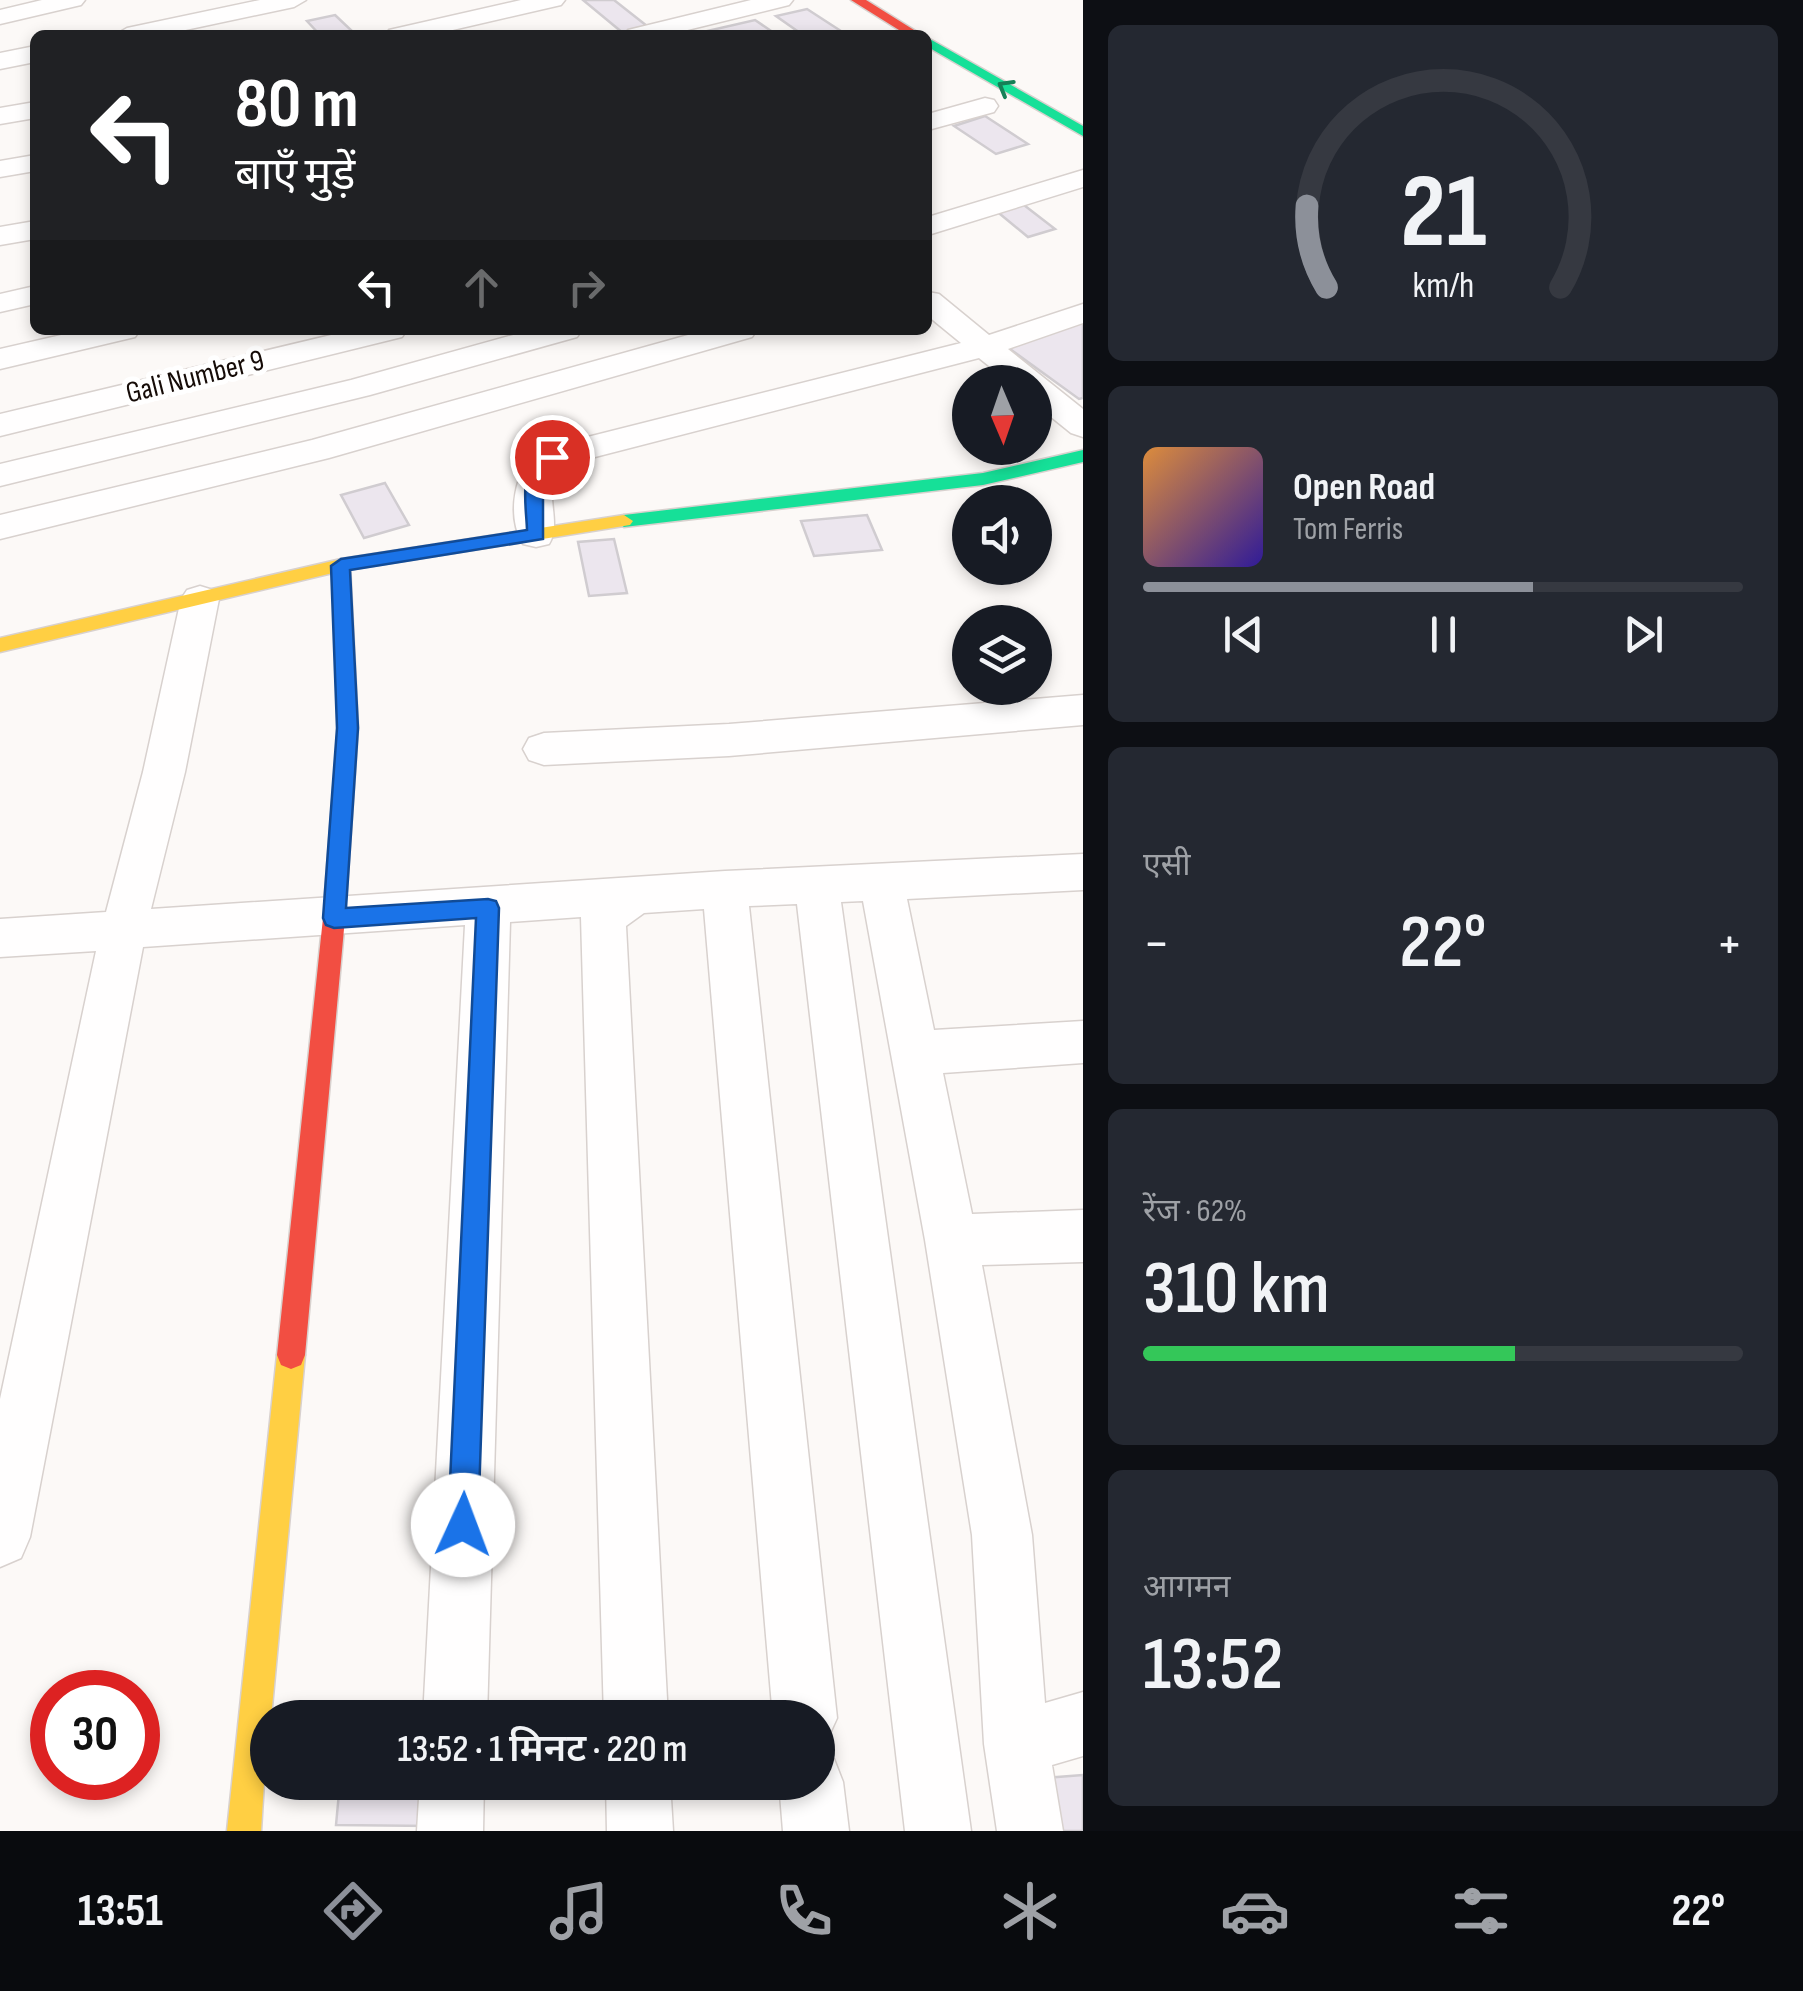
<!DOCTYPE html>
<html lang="hi">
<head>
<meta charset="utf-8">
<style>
  :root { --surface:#171b24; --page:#242831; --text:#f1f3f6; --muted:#9ea1a6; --line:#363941; --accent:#8c9099 }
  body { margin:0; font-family:"Sofia Sans Condensed","Noto Sans Devanagari",sans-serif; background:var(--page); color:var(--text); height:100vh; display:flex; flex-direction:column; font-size:38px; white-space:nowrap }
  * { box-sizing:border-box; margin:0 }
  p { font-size:32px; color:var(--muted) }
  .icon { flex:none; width:55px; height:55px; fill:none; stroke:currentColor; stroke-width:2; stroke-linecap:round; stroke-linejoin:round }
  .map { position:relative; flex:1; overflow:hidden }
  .side { display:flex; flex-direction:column; gap:25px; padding:25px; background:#0d0f14; width:720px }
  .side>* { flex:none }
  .guide { position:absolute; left:30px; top:30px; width:902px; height:305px; border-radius:15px; box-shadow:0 5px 15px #0003; background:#202124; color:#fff; overflow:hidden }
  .needle { width:65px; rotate:178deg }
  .buttons { position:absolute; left:952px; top:365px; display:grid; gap:20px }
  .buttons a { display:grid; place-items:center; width:100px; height:100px; border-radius:50%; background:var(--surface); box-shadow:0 5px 15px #0003; font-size:50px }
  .speed { position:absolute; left:30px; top:1670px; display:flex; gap:20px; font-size:50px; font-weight:700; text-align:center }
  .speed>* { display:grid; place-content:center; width:130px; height:130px; border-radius:50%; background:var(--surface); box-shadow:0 5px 15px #0003; line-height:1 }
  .speed .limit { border:15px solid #d22; background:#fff; color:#111 }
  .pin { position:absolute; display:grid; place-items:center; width:85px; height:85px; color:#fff; margin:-42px; border:5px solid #fff; border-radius:50%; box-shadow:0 2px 10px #0007 }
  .me { position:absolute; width:110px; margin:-55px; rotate:2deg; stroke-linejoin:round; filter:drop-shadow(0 0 8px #0008) }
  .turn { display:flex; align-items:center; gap:35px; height:210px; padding:0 40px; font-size:45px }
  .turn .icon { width:130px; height:130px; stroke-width:2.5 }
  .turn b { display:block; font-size:70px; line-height:85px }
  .lanes { display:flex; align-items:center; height:95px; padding:0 40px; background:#0003; justify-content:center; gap:50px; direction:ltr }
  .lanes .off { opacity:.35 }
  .big { font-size:75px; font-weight:600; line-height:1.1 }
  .side .card { flex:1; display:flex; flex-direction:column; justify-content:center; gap:15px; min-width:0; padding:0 35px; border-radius:15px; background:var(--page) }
  .side .dial { align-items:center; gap:0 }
  .dial svg { height:260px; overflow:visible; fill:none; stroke:var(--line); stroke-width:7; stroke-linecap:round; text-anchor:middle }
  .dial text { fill:var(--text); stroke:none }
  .song { display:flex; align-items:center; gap:30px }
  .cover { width:120px; height:120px; border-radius:15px; background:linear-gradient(135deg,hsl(30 70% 55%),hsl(250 70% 35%)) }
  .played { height:10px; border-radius:5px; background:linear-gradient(90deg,var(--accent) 65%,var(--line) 65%) }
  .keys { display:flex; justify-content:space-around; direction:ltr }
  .heat { display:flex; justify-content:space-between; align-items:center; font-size:55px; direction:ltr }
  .charge { height:15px; border-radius:8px; background:linear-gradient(90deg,#34c759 62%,var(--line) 0) }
  .trip { position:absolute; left:250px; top:1700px; width:585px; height:100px; border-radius:50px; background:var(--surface); box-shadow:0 5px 15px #0003; font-weight:600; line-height:100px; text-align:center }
  .tab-bar { display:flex; height:160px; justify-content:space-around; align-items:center; background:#090b0e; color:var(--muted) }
  .tab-bar .icon { width:70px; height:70px }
  .tab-bar .on { color:var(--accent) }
  .tab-bar b { font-size:45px; color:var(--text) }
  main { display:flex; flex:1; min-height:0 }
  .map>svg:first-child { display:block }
</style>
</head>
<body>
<main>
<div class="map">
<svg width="1083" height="1831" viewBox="0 0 1083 1831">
  <rect width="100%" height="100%" fill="#fcf9f7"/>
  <path fill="#ece6ee" stroke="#d0ccd0" stroke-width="2.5" d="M583,0H614L647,26L623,33Z
    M807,9L847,35H803L776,16Z
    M335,15L352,31L320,35L307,21Z
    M755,20L777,35H690Z
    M985,116L1028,144L996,154L954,126Z
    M1020,202L1055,229L1028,237L994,209Z
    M1083,316V398L1079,399L1003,344Z
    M385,483L409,525L364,538L341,495Z
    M867,515L882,550L814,556L801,521Z
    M614,539L627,593L589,596L578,542Z
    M1083,1775V1831H1039L1032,1779Z
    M340,1782H432L430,1826L336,1825Z"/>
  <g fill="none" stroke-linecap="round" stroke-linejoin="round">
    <g stroke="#d8d1ce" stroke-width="3">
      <path id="street" d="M42,0H85L81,5L0,24V10Z
        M260,0H306L294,7L162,35H115L127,28Z
        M521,0H565L561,5L431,35H386L389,30Z
        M751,0H793L789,5L667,35H625L628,30Z
        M35,46V62L0,69V53Z
        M985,98L994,100L998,106L994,112L928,130V114Z
        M35,102V118L0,124V108Z
        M35,155V171L0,177V161Z
        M1083,170V187L928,235V217Z
        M35,221V239L0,245V227Z
        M35,286V304L0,312V294Z
        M928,292L939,294L989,335L1083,304V323L1008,349L1083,409V437L1071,433L1035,404V382H1009L979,358L564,465C538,486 564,520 549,544L536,547L523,544C506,516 514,469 540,449L961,343L928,316Z
        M83,330H140L135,337L0,369V349Z
        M352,330H407L402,337L0,436V414Z
        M531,330H582L577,337L370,395L0,486V464L351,380Z
        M706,330H757L752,337L329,458L0,539V515L312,440Z
        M200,586L213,590L219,599L185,772L151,909L725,871L1083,854V890L907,899L934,1030L1083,1021V1063L943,1073L972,1214L1083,1210V1262L982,1265L1032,1535L1045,1703L1083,1692V1756L1052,1765L1063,1831H997L984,1744L972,1535L925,1240L863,901L841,902L971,1831H905L797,904L749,906L837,1718L827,1740L818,1745V1718H773L704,909L644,913L626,926L668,1718H604L581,917L510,922L487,1718H423L465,925L143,947L30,1537L21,1558L0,1567V1399L96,951L0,957V919L106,912L143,772L181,599L187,590Z
        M1083,695V725L729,756L544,765L529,760L523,749L529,738L544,733L729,724Z
        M818,1752L834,1759L843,1782L849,1831H783L779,1782H818Z
        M420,1782H484L483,1831H417Z
        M606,1782H670L673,1831H607Z"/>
    </g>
    <g stroke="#d8d1ce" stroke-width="3">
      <path id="fast" d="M928,38L1083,126V136L928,47Z
        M1083,450V462L983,485L624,527L615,521L624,515L983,473Z"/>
    </g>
    <g stroke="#d8d1ce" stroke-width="3">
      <path id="slow" d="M624,515L633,521L630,525L341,571L0,652V638L341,559Z
        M291,1341L301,1345L305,1355L271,1718H268L261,1831H227L277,1355L281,1345Z"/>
    </g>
    <g stroke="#d8d1ce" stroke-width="3">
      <path id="jam" d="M851,0H866L922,35H907Z
        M341,559L350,565L358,728L345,918L305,1355L301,1365L291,1369L281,1365L277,1355L323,918L338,728L332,565Z"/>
    </g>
    <use href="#street" fill="#fffefe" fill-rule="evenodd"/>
    <use href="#fast" fill="#16e098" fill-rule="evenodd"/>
    <use href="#slow" fill="#ffcf43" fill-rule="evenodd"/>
    <use href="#jam" fill="#f24e42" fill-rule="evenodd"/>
  </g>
  <defs><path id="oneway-chevron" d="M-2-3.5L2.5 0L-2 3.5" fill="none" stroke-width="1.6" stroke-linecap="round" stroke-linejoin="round" transform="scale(2.5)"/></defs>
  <use stroke="#168057" href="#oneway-chevron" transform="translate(1005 87) rotate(-150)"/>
  <path fill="#1a73e8" stroke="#114b97" stroke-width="2.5" d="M552,451L561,457L543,474V539L350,570L358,728L346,908L488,899L496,901L499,908L478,1525L473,1535L463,1540L452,1535L448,1525L476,918L334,928L326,925L323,918L337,728L331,566L341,559L527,530C526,499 516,463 552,451Z"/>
  <g text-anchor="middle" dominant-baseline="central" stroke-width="10" stroke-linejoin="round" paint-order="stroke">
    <g font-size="30" fill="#150b07" stroke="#fff">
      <text transform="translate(195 377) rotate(-14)">Gali Number 9</text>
    </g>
  </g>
</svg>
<div class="buttons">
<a><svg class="needle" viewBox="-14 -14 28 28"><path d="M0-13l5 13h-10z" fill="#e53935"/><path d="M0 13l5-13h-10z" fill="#9ea1a6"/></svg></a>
<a><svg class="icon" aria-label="sound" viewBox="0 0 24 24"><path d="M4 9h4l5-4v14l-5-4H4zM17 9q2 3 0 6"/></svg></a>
<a><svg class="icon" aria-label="layers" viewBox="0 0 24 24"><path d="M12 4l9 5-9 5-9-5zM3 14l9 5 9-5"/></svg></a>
</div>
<div class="speed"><div class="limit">30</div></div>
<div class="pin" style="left:552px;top:457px;background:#d93025"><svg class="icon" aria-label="arrive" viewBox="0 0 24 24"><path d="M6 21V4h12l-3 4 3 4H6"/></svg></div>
<svg class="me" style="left:463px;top:1525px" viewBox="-20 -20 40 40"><circle r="19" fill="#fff"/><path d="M0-13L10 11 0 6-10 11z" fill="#1a73e8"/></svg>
<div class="trip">13:52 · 1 मिनट · 220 m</div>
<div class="guide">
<div class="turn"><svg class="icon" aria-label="left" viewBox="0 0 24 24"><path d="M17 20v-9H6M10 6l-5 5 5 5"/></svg><div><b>80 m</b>बाएँ मुड़ें</div></div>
<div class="lanes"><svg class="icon" aria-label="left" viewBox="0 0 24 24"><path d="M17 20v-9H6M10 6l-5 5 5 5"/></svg><svg class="icon off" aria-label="ahead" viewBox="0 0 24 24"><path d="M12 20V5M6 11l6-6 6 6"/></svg><svg class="icon off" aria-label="right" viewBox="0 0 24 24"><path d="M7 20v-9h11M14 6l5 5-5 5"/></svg></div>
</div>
</div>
<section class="side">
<div class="card dial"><svg viewBox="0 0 100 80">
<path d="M14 69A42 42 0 1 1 86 69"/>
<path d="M14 69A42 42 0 0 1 8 44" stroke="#8c9099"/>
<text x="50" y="56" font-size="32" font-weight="700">21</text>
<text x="50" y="72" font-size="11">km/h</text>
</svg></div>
<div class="card">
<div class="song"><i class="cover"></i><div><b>Open Road</b><p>Tom Ferris</p></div></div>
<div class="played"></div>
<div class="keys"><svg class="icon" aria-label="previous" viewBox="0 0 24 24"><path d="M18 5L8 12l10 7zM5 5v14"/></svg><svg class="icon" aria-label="pause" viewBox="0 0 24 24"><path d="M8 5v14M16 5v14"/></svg><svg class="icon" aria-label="next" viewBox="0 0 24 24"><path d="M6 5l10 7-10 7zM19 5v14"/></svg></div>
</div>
<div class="card"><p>एसी</p>
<div class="heat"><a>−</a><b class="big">22°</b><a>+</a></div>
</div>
<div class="card"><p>रेंज · 62%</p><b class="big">310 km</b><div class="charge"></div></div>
<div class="card"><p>आगमन</p><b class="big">13:52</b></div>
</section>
</main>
<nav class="tab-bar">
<b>13:51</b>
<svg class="icon on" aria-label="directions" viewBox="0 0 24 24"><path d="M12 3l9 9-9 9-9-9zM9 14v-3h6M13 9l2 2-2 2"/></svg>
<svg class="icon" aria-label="music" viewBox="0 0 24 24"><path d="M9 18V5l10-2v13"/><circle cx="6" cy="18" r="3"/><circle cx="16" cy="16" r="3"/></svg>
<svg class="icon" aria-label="phone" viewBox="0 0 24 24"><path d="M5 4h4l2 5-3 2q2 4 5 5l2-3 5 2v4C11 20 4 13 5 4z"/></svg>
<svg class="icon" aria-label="climate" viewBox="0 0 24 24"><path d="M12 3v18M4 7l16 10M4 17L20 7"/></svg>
<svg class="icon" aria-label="car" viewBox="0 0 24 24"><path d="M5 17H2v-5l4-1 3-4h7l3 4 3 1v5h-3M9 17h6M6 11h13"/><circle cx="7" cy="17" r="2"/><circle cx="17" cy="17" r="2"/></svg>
<svg class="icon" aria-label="filters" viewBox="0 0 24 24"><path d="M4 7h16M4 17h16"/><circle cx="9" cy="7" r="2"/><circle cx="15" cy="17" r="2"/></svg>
<b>22°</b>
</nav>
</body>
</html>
